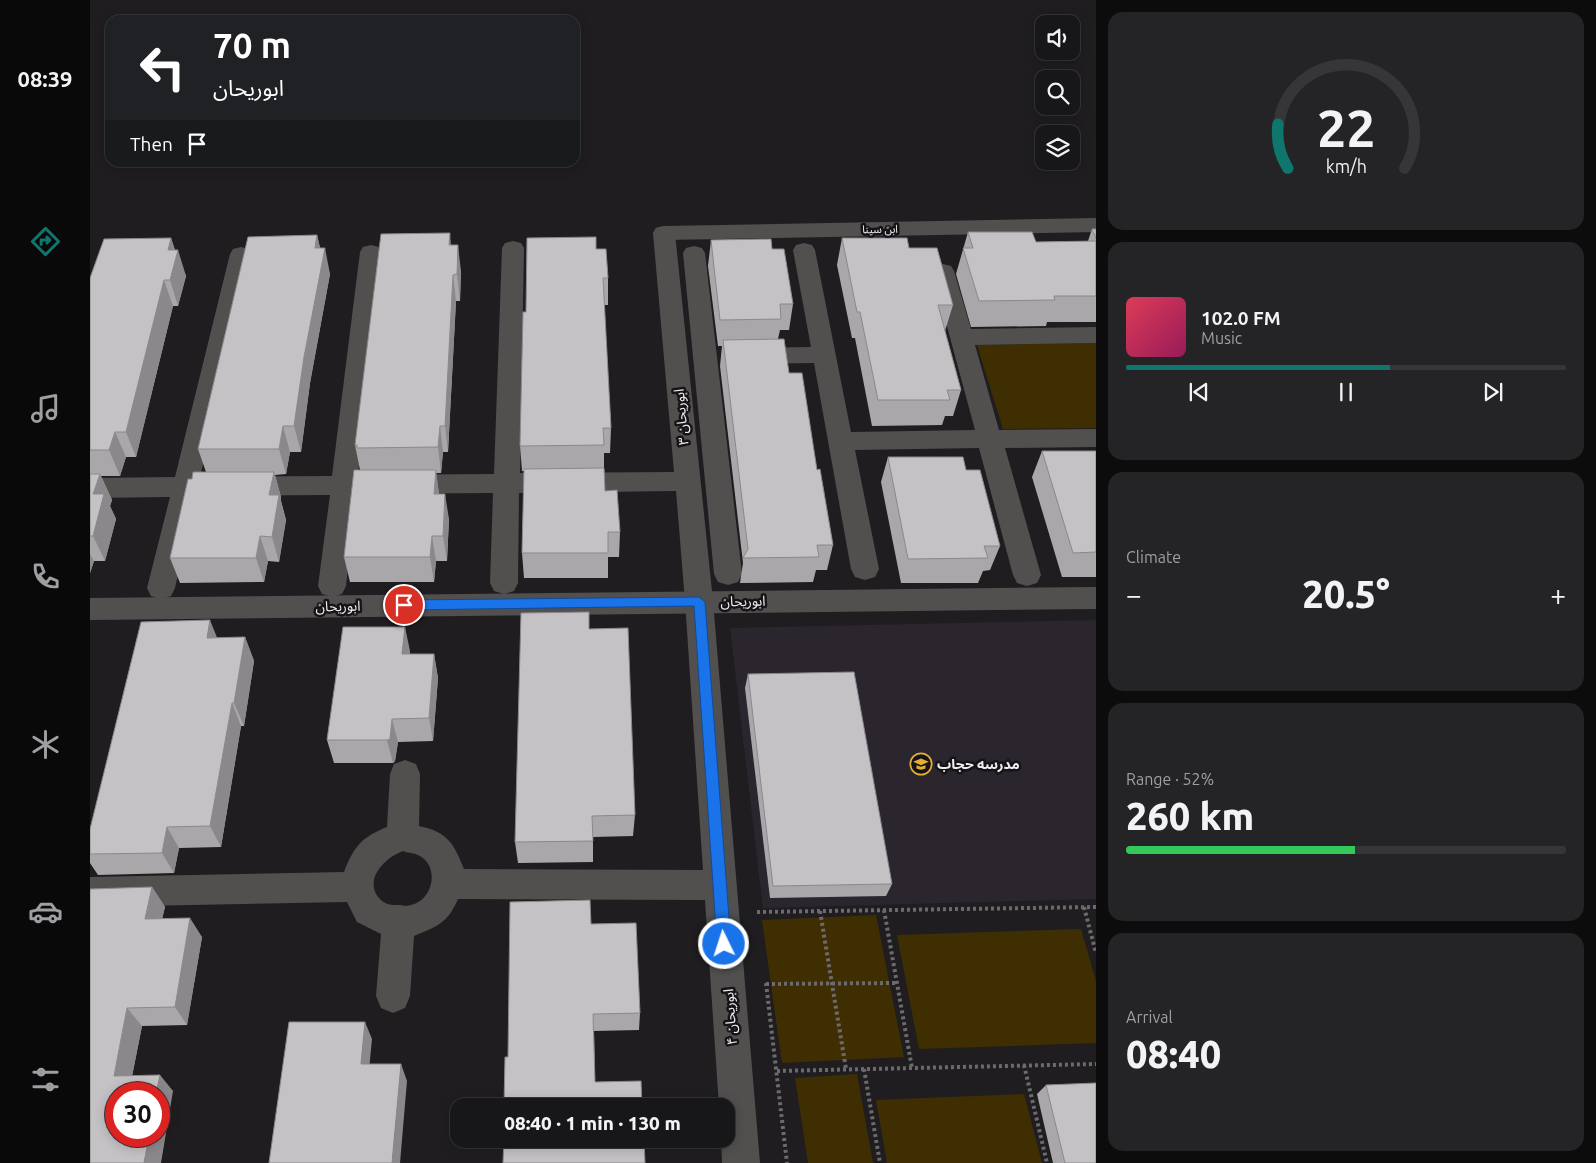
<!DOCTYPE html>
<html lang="en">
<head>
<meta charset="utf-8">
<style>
  :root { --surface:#171618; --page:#242325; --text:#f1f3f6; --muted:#9e9fa2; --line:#363537; --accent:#0f766e }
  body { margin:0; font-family:Ubuntu,"Noto Sans Arabic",sans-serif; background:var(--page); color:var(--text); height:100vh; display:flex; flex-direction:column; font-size:19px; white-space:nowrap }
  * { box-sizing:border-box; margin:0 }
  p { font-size:16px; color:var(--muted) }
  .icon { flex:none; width:28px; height:28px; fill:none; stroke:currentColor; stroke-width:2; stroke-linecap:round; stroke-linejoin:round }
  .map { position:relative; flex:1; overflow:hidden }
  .panel { display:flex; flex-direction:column; gap:12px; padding:12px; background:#0d0c0d; width:500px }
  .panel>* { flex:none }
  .top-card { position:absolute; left:15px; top:15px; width:475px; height:152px; border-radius:15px; box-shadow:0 2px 12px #0003,0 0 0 1px var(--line); background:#202124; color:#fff; overflow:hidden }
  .controls { position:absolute; left:945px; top:15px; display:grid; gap:10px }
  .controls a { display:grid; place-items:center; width:45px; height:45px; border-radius:10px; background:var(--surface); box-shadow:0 2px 12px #0003,0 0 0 1px var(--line); font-size:25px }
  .speed { position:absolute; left:15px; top:1082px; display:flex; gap:10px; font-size:25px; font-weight:700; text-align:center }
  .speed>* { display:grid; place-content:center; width:65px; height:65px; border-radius:50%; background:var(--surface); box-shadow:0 2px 12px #0003,0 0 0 1px var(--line); line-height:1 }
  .speed .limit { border:8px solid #d22; background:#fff; color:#111 }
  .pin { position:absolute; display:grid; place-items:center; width:42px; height:42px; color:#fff; margin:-21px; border:2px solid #fff; border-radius:50%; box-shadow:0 1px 5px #0007 }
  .me { position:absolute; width:55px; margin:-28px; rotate:356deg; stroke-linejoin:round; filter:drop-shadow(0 0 4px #0008) }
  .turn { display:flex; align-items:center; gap:18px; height:105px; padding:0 25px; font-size:22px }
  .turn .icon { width:65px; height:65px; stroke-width:2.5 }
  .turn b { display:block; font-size:35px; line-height:42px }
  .then { display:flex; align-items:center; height:48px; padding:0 25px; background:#0003; gap:10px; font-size:19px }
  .big { font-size:38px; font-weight:800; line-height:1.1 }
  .panel .card { flex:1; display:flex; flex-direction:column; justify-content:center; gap:8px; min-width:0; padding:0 18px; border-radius:15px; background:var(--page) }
  .panel .dial { align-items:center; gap:0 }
  .dial svg { height:130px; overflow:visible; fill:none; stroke:var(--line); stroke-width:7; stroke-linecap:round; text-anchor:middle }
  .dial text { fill:var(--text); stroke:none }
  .song { display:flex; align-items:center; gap:15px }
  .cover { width:60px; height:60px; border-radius:8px; background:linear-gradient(135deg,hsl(350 70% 55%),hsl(330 70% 35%)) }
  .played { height:5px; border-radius:2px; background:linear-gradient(90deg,var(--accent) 60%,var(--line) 60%) }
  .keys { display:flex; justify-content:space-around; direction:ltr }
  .heat { display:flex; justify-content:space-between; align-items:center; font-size:28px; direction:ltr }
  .charge { height:8px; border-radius:4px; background:linear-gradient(90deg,#34c759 52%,var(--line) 0) }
  .trip { position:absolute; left:360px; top:1098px; width:285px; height:50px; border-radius:15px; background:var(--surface); box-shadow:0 2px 12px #0003,0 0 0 1px var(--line); font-weight:800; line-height:50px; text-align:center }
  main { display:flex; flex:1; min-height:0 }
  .dock { display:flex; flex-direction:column; width:90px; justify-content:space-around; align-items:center; background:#09090a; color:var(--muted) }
  .dock .icon { width:35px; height:35px }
  .dock .selected { color:var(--accent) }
  .dock b { font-size:22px; color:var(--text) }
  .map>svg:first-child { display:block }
</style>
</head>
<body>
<main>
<nav class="dock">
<b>08:39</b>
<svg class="icon selected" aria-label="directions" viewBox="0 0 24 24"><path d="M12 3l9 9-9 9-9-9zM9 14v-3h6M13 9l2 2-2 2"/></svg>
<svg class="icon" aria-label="music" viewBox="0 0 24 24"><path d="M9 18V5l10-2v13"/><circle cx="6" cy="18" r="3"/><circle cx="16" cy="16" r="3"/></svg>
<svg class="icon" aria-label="phone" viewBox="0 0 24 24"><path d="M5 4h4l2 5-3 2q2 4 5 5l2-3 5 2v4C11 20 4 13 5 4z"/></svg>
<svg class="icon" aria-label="climate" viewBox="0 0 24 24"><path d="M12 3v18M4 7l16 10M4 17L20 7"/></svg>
<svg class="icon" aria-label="car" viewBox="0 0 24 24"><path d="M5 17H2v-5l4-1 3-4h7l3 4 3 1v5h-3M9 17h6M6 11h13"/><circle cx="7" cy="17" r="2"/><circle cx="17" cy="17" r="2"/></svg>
<svg class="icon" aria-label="filters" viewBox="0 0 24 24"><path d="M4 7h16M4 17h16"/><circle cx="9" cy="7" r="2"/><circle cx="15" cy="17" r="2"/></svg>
</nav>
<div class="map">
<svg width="1006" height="1163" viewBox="0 0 1006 1163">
  <rect width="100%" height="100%" fill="#1f1d20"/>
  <path fill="#2b262e" d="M1006,620V899L673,908L640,628Z"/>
  <path fill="#402e03" d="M1006,343V428L913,429L887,345Z
    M786,915L814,1057L692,1063L672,920Z
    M991,929L1006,981V1043L829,1049L807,935Z
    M767,1074L783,1163H718L705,1078Z
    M934,1094L952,1163H797L786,1100Z"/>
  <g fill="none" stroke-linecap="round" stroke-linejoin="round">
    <path stroke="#6c6a6c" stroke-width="4" stroke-dasharray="3 3" stroke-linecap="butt" d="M994,907L1006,953
      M794,910L822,1068
      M730,911L756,1069
      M667,912L1006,907
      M676,983L697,1163
      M676,984L807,983
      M934,1065L957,1163
      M774,1069L790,1163
      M687,1071L1006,1064"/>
    <path fill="#51504f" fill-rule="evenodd" d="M574,226L582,228L585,233L623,601L670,1163H632L631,1139H636V1106H629L615,900L368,899C358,923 346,927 324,936L320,996L315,1008L303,1013L291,1008L286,996L291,934L267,922L257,902L0,907V877L254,872C264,846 272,837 297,827L300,774L304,764L315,760L326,764L330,774L329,826C358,832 364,844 374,869L613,870L595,601L586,491L429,493L428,583L424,591L414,594L404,591L400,583L403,493L266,494L256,586L252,594L242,597L232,594L228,586L240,495L106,496L85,588L81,596L71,599L61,596L57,588L80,497L0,498V478L85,477L140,254L143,249L151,247L159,249L162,254L110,477L242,476L270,252L273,247L281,245L289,247L292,252L268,475L404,474L412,248L415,243L423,241L431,243L434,248L430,473L584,472L563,233L566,228ZM313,851C318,853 324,853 328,855C350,865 344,900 321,905C318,906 313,906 310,905C301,905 295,905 289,898C273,879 296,857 313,851Z
      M714,243L722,245L725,250L761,432L885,430L842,271L845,266L853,264L861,266L864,271L881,329L1006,327V343L885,345L909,430L1006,429V447L915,448L951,575L947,583L937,586L927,583L923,575L889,448L765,450L789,569L785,577L775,580L765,577L761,569L724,363L659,364L651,362L647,356L651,350L659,348L721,347L703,250L706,245Z
      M604,246L612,248L615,253L652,574L648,582L638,585L628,582L624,574L593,253L596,248Z"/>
    <path fill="#51504f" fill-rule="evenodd" d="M1006,218V232L574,240L566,238L563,233L566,228L574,226Z
      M1006,587V609L0,620V598Z"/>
  </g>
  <path fill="#a9a7aa" d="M1002,229H1006V322H957L956,326L881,327L866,274L878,232L946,242L998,241Z
    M227,235L230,248L240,274L220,383L211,452H200L196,474L185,475L191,497V501L196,520L189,562L178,561L174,582L90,583L80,558L102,479L116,472L108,449Z
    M81,238L85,250L96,276L88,306H83L46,457H36L30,476H11L22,500L20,506L26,519L15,561H4L0,573V278Z
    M752,238L819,248L863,305L855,331L871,390L863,416H855L852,425L782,426L765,338H762L747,265Z
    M621,240L682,249L703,304L699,330H690L688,339L699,373L727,470L743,545L737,570H726L723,582L650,583L653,563L630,366L632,346H628L618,266Z
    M361,245L371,271L370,301H366L358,452H353L351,473H346L349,494L359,519L357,561H346L344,582H260L254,557L270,470L265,445Z
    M506,249L518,278V305H514L521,428L520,453H514V468L515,491L530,532L529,557H518V578H434L432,553L434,471H432L430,446L436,312Z
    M952,451H1006V577H972L942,477Z
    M798,457L876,470L910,546L900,570L893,571L888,583H811L791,482Z
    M499,629L545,815L543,836L503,837V862L428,863L425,842Z
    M155,637L164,661L154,726H151L131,847L89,848L84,873L8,875L0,863V829L127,638Z
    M320,651V654H344L348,678L343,741L308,742L305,761L303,763H244L237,740Z
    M658,674L802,884L796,896L680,898L655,688Z
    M62,887L75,907L72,918L112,937L97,1025L52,1026L42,1076L83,1091L0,1163Z
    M501,924L550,1013L549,1030L504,1031L505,1082L418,1057Z
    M956,1085L1006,1163H963L947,1094Z"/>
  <path fill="#8a888b" d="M360,233L362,259L359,245Z
    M227,235L233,260L235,248L240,274L220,383L211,452L204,426L225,248Z
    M81,238L86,254L88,250L96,276L88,306L80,280L78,250Z
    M368,245L371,271L370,301L367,274Z
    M363,275L366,301L358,452L355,426Z
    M74,280L83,306L46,457L36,432Z
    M193,426L200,452L196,474L189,449Z
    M350,426L353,452L351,473L348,447Z
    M25,432L36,457L30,476L19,450Z
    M346,470L349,495L344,494Z
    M184,472L191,497V501L196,520L189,562L182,537L179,495Z
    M10,474L22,500L20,506L26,519L15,561L3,536V494Z
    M355,494L359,519L357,561L353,536Z
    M170,536L178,561L174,582L166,558Z
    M342,536L346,561L344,582L340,557Z
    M0,554L4,561L0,573Z
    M120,620L130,645L117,638Z
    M315,627L320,651L317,678L312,654Z
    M155,637L164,661L154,726L144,703Z
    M344,654L348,678L343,741L339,718Z
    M142,703L151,726L131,847L120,826Z
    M302,719L308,742L305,761L303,763L297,740Z
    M77,827L89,848L84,873L72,853Z
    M62,887L75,907L68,938L55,919Z
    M100,918L112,937L97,1025L85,1007Z
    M37,1008L52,1026L39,1092L24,1076Z
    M275,1022L282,1039L278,1080L271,1064Z
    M311,1064L317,1081L310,1163H302Z
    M70,1075L83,1091L71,1163H54L59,1136H69V1094H66Z"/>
  <path fill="#c5c2c6" stroke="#8a888b" d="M1002,229H1006V239Z
    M878,232H942L946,242L1006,241V296H964L965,300L889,301L873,248H883Z
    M360,233L359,245H368L367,274L363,275L355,426H350L348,447L267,448V445H265L291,234Z
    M227,235L225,248H235L214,357L204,426H193L189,449H108L158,237Z
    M506,237V249H516L518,278H513L521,428H513L514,445L430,446L433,312H436L437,238Z
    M81,238L78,250H88L80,280H74L36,432H25L19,450H0V278L14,239Z
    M752,238H817L819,248H847L863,305H848L871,390H857L860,400H788L770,312H767Z
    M681,239L682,249H694L703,304H690L691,319L630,320L621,240Z
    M694,339L699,373H712L727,470L730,469L743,545H727L729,557L653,558L658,549L633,340Z
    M952,451H1006V552L983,553Z
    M798,457H873L876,470H890L910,546H894L898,558L818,559Z
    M514,468L515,491L527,490L530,532H518V553H432L434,469Z
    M264,470H346L344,494H355L353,536H342L340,557H254Z
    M103,472H184L179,495H189L182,537L170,536L166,558H80L98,479H102Z
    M0,474H10L3,494H14L3,536H0Z
    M499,612V629L538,628L545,815L502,816L503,841L425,842L431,613Z
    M120,620L117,638L155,637L144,703H142L120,826L77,827L72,853L0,854V829L51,622Z
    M253,627H315L312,654H344L339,718L302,719L300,739L297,740H237Z
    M764,672L802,884L683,886L658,674Z
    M62,887L55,919L100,918L85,1007L37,1008L24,1076L70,1075L66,1094H26V1136H59L54,1163H0V889Z
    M500,900L501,924L546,923L550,1013L503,1014L505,1082L551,1081L552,1106H414L415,1057H418L420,902Z
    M199,1022H275L271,1064H311L302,1163H179Z
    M1006,1083V1163H975L956,1085Z
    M414,1139H554L555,1163H413Z"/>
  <path fill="#1a73e8" stroke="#114b97" d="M609,597L615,602L641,944L639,949L634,951L629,949L627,944L604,606L314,610L309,605L314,600Z"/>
  <defs>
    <g id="school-ring" transform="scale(1.125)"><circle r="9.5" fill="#161417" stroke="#e2af34" stroke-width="1.5"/><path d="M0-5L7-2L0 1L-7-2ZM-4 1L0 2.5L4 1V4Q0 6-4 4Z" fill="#e2af34"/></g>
  </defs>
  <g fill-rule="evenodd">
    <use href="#school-ring" x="831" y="764"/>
  </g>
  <g text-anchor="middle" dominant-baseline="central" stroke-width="5" stroke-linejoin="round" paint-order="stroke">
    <g font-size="11" fill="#eeecee" stroke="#161417">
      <text transform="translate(790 229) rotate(-1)">ابن سینا</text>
    </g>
    <g font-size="14" fill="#eeecee" stroke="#161417">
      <text transform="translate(591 417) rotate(-95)">ابوریحان ۳</text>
      <text transform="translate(653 601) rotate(-1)">ابوریحان</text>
      <text transform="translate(248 606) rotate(-1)">ابوریحان</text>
      <text transform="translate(640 1017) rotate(-94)">ابوریحان ۴</text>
    </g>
    <g font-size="14" font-weight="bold" fill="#eeecee" stroke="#161417" text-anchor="start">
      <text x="847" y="764">مدرسه حجاب</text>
    </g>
  </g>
</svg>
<div class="controls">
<a><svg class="icon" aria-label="sound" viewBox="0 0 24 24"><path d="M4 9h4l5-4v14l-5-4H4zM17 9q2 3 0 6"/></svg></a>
<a><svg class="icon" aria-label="search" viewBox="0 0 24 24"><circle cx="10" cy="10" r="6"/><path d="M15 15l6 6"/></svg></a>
<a><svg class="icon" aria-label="layers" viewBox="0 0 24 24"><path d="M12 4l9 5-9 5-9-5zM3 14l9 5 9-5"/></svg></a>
</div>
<div class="speed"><div class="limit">30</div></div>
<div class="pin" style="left:314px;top:605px;background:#d93025"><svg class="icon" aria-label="arrive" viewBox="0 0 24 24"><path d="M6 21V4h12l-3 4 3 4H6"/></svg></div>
<svg class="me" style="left:634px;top:944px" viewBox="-20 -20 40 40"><circle r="17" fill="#1a73e8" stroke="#fff" stroke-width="3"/><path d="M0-11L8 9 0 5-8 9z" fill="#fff"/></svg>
<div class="trip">08:40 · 1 min · 130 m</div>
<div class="top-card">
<div class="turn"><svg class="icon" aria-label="left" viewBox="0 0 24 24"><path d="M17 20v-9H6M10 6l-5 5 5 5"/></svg><div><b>70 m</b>ابوریحان</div></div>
<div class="then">Then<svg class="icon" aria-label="arrive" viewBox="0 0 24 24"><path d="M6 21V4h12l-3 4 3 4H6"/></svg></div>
</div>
</div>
<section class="panel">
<div class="card dial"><svg viewBox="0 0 100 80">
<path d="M14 69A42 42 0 1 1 86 69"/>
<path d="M14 69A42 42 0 0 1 8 42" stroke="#0f766e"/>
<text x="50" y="56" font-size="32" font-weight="700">22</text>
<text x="50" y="72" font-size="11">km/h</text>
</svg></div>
<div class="card">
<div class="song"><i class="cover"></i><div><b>102.0 FM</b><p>Music</p></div></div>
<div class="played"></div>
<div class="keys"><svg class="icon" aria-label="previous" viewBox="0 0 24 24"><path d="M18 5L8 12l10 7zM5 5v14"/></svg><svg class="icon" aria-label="pause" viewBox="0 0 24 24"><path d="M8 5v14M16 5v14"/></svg><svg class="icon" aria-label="next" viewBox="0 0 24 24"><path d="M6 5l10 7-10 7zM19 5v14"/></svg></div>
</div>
<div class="card"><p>Climate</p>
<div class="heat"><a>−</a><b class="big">20.5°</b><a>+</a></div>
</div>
<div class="card"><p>Range · 52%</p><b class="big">260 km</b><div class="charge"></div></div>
<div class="card"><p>Arrival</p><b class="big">08:40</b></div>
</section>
</main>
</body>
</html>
